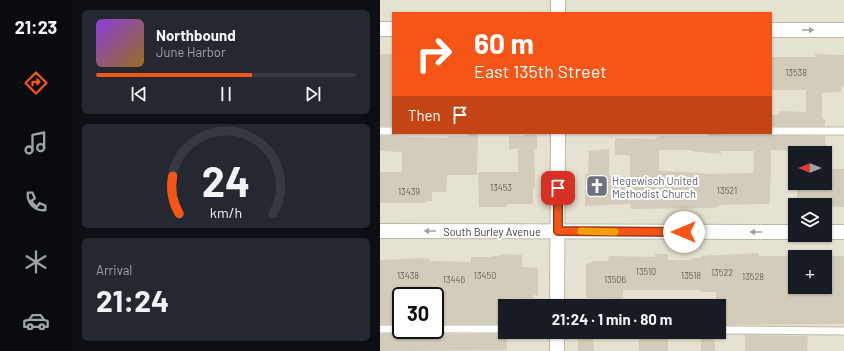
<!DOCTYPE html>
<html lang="en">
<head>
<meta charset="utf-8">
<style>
  :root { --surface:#171b24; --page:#242831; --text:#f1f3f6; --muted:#9ea1a6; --line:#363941; --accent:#f55618 }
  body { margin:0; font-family:Barlow,sans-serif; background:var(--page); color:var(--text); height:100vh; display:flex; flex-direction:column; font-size:15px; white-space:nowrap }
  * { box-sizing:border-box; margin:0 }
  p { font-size:13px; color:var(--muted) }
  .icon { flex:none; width:22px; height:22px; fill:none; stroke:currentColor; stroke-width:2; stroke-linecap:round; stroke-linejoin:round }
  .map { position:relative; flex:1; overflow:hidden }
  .panel { display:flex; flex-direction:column; gap:10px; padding:10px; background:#0d0f14; width:308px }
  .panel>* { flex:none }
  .guide { position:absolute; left:12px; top:12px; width:380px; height:122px; border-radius:0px; box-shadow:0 1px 3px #0004; background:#f55618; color:#fff; overflow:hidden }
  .needle { width:26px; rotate:270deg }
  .buttons { position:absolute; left:408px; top:146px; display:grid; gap:8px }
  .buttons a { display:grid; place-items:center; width:44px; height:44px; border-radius:0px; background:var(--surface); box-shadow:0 1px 3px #0004; font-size:20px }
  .speed { position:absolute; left:12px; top:287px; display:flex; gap:8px; font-size:20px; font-weight:700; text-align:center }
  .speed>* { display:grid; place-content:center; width:52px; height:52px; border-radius:50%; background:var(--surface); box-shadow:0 1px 3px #0004; line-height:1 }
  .speed .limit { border:2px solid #111; border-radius:6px; background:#fff; color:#111 }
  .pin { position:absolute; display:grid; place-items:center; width:34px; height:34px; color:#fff; margin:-17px; border-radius:8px; box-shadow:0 2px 6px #0006 }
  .me { position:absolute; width:44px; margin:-22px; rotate:270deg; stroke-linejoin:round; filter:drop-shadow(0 0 3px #0008) }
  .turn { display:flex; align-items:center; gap:14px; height:84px; padding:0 16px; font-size:18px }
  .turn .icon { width:52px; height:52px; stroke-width:2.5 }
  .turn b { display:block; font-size:28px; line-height:34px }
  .then { display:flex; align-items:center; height:38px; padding:0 16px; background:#0003; gap:8px; font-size:15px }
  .big { font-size:30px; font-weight:700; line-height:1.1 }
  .panel .widget { flex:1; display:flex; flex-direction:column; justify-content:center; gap:6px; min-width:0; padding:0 14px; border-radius:6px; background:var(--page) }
  .panel .dial { align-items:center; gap:0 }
  .dial svg { height:104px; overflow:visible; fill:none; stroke:var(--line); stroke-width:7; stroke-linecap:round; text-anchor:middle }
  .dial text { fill:var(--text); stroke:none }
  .song { display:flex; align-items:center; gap:12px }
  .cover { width:48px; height:48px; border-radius:6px; background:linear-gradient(135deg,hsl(270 70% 55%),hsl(40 70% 35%)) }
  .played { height:4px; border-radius:2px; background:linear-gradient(90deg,var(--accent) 60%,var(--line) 60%) }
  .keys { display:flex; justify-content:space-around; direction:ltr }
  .trip { position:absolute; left:118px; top:299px; width:228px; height:40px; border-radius:0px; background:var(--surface); box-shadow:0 1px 3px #0004; font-weight:700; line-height:40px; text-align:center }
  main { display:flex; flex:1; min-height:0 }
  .tab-bar { display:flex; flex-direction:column; width:72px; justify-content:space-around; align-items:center; background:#090b0e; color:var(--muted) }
  .tab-bar .icon { width:28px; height:28px }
  .tab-bar .selected { color:var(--accent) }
  .tab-bar b { font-size:18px; color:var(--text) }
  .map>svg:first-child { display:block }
</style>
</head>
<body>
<main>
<nav class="tab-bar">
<b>21:23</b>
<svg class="icon selected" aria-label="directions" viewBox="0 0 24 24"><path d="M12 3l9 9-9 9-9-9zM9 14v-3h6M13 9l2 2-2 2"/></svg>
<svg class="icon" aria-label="music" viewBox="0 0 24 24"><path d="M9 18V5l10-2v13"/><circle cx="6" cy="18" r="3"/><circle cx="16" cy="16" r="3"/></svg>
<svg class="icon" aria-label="phone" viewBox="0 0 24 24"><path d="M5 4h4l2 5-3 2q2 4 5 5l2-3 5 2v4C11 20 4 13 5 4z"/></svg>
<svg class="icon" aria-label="climate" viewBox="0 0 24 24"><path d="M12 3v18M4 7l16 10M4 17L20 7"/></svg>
<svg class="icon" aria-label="car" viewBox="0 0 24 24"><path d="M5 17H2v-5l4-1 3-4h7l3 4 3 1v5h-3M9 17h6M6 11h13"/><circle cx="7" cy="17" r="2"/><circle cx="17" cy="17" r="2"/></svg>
</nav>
<section class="panel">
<div class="widget">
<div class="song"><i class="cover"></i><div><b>Northbound</b><p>June Harbor</p></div></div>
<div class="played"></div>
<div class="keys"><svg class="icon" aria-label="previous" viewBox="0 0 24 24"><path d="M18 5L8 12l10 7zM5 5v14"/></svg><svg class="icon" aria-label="pause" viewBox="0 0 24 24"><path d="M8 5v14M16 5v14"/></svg><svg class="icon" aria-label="next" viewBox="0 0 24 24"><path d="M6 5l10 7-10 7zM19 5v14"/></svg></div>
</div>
<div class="widget dial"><svg viewBox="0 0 100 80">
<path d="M14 69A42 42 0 1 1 86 69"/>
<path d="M14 69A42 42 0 0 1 9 40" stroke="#f55618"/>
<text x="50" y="56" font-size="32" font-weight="700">24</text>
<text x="50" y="72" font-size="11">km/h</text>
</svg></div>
<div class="widget"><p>Arrival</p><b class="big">21:24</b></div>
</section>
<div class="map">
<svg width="464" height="351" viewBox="0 0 464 351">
  <rect width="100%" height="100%" fill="#f1efe4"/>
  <path fill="#e5e2d2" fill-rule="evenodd" d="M0,0H464V351H0ZM13,13H391V133H13ZM415,153H445V183H415ZM415,205H445V235H415ZM415,257H445V287H415ZM21,296H55V330H21ZM125,306H339V332H125Z"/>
  <path fill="#d3ccba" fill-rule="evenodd" d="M0,54H13V126H0Z
    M435,54L464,55V86H461V92L442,93V119H445V126H391V115H399V111L426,112V90H391V57H435Z
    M88,134H98L97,175H67L66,192H52V201H46V203H0V172H22V152L0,151V136L68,138V136H88Z
    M328,134L445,136V152L391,150L390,203L388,204L339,205V207L331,208L251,209L250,204L205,206V174H208L209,151L229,149V176L250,177V155H235V138L276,139V137L280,136H328ZM279,150H311V151L341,154V151H374L373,173L324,174V173L279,171Z
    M143,135H157V149H154L155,187L153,189V204H127V207H99L98,172H138V149H129V136H143Z
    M445,169H464V207L417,205V183H445Z
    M379,253V256H415V287H445V256H464V324L339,325V306H336V292H320V290H243V298L240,299L206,298V264L212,263V261H228L229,256L275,257V254H288V260H311L312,258H321V256Z
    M130,254L142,255V267L158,268V296L153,295V299L125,298V324H55V296H52V294H46V292H19L20,324H0V260L42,258L50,259V261L91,262V257H108Z
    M0,334H20V335L125,334V337H127V350L0,351Z
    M198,335H213L214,351H198Z
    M259,335H288V351H259Z
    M365,335L428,336L427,351H365Z
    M321,337H334L335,351H321Z"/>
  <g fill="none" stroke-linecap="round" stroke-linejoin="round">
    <g stroke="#bdb8a7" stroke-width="9">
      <path id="service" d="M0,131H13
        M391,131H464
        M0,329H21
        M55,329H125
        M339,330L464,331"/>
    </g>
    <g stroke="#bdb8a7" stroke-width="16">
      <path id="minor" d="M178,0V13
        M0,29H13
        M391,30H464
        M0,231L415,232
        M445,232H464
        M177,306L178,133
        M177,351V332"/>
    </g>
    <use href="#service" stroke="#fff" stroke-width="7"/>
    <use href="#minor" stroke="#fff" stroke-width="14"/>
  </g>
  <defs><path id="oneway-solid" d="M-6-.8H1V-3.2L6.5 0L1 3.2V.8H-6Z"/></defs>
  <g fill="#a19f9a">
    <use href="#oneway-solid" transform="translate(428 30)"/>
    <use href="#oneway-solid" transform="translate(50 231) rotate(-180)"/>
    <use href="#oneway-solid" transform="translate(376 232) rotate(-180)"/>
  </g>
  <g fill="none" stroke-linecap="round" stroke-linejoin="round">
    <g stroke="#9f3810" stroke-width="10">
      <path id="route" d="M178,188V231L304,232"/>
    </g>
    <use href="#route" stroke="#f55618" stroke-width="7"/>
    <path stroke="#f59e0b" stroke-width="7" d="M201,231L235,232"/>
  </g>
  <defs>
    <g id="church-square" transform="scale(1.15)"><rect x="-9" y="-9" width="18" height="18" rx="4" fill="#6b7280" stroke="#fff"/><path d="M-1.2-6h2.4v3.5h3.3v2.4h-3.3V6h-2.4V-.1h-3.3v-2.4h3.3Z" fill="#fff"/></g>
  </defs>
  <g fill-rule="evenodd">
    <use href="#church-square" x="217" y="186"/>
  </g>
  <g text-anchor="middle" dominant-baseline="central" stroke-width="4" stroke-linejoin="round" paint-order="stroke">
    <g font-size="9" fill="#676256">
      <text x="416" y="72">13538</text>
      <text x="121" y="187">13453</text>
      <text x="347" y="190">13521</text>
      <text x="29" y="191">13439</text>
      <text x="266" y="271">13510</text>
      <text x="342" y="272">13522</text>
      <text x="28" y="275">13438</text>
      <text x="105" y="275">13450</text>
      <text x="311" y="275">13518</text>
      <text x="373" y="276">13528</text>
      <text x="74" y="279">13446</text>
      <text x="235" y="279">13506</text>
    </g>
    <g font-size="11" fill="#5b616d" stroke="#fff" text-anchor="start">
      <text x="232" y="180">Hegewisch United<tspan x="232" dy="13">Methodist Church</tspan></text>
    </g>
    <g font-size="11" fill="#433f34" stroke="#fff">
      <text x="112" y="231">South Burley Avenue</text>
    </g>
  </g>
</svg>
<div class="buttons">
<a><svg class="needle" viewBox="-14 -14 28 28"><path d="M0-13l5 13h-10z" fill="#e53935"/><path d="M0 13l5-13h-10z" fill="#9ea1a6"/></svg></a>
<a><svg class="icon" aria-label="layers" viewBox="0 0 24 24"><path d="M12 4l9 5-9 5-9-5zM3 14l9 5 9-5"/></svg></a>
<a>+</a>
</div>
<div class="speed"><div class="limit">30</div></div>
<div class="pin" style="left:178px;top:188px;background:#d93025"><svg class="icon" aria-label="arrive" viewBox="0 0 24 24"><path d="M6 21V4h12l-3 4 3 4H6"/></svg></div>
<svg class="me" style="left:304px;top:232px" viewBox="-20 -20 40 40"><circle r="19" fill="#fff"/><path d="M0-13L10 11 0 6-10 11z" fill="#f55618"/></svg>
<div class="trip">21:24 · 1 min · 80 m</div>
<div class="guide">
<div class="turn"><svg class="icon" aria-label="right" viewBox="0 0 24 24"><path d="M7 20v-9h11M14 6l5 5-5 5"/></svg><div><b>60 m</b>East 135th Street</div></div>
<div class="then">Then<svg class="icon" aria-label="arrive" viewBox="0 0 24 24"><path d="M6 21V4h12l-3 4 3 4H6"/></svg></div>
</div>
</div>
</main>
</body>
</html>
